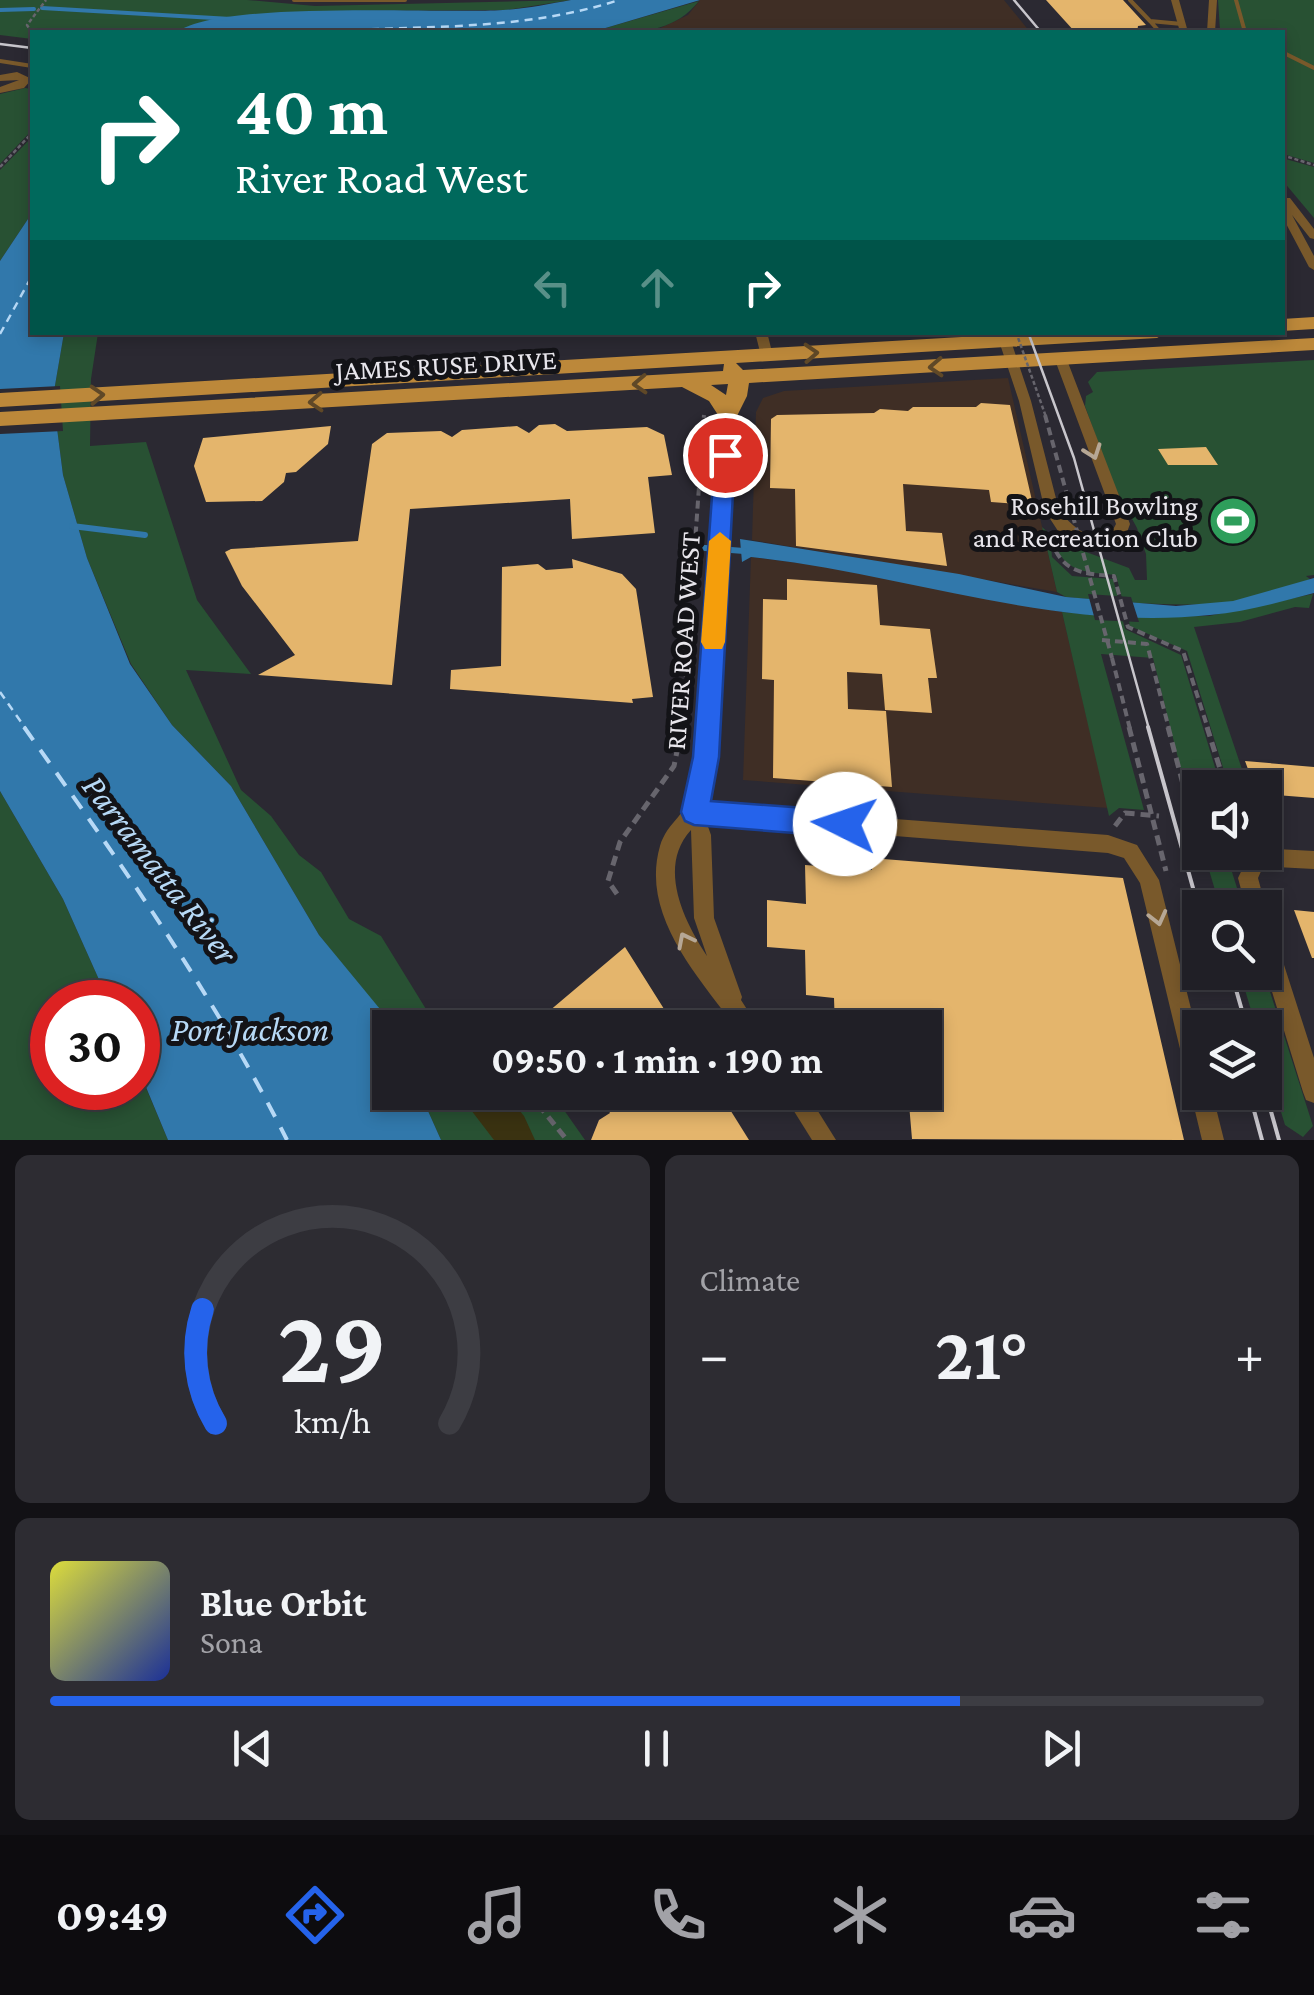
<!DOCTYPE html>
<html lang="en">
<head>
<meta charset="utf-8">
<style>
  :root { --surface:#201f26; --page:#2d2c32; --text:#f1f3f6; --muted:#a2a2a7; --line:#3d3d43; --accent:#2563eb }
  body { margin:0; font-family:"Crimson Pro",serif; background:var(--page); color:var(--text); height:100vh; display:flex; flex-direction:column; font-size:38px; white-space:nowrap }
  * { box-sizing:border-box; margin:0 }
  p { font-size:32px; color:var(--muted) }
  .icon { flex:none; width:55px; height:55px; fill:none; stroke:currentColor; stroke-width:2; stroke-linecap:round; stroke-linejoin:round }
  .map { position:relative; height:1140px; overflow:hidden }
  .details { display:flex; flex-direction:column; gap:15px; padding:15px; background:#121115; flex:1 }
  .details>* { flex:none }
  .guide { position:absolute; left:30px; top:30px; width:1255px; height:305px; border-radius:0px; box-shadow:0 5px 15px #0003,0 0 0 2px var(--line); background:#00695c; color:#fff; overflow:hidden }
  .buttons { position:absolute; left:1182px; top:770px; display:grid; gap:20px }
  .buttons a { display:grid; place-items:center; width:100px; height:100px; border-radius:0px; background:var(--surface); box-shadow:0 5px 15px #0003,0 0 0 2px var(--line); font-size:50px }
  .speed { position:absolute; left:30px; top:980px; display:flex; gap:20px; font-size:50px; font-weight:700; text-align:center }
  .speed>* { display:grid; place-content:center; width:130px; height:130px; border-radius:50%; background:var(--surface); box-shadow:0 5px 15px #0003,0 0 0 2px var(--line); line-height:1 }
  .speed .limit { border:15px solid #d22; background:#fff; color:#111 }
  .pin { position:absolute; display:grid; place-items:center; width:85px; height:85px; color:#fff; margin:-42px; border:5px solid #fff; border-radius:50%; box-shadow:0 2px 10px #0007 }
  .me { position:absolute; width:110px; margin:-55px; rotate:274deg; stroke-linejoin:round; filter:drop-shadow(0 0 8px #0008) }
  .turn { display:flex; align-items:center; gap:35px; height:210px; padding:0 40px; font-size:45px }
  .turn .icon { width:130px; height:130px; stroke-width:2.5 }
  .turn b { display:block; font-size:70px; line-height:85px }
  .lanes { display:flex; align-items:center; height:95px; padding:0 40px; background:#0003; justify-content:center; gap:50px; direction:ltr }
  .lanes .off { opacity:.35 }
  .big { font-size:75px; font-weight:700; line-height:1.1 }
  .details .card { flex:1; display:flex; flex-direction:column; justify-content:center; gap:15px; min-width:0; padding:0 35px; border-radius:15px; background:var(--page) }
  .details .dial { align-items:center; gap:0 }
  .dial svg { height:260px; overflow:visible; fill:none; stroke:var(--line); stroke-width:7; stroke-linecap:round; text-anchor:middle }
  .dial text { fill:var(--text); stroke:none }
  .song { display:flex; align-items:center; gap:30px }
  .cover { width:120px; height:120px; border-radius:15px; background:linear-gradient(135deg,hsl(60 70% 55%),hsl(230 70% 35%)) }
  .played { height:10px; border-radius:5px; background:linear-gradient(90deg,var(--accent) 75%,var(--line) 75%) }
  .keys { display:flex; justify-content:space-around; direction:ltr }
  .heat { display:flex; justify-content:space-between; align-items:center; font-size:55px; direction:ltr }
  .details .tiles { flex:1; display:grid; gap:15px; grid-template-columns:1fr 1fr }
  .card:last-child { grid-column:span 2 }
  .trip { position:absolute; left:372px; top:1010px; width:570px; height:100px; border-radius:0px; background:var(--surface); box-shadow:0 5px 15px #0003,0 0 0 2px var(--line); font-weight:700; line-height:100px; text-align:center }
  .menu { display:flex; height:160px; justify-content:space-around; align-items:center; background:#0d0c0f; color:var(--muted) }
  .menu .icon { width:70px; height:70px }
  .menu .active { color:var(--accent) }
  .menu b { font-size:45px; color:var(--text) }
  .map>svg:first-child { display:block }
</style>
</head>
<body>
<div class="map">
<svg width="1314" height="1140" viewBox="0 0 1314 1140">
  <rect width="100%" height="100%" fill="#2b2932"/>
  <path fill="#3f2e25" d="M700,0H1004L1030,32H652L688,15Z
    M1008,378L1057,592L752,540L756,412L763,398L784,391Z
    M751,557L854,570L1062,612L1108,808L743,780Z"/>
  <path fill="#285133" d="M0,0H247L315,6L571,0L506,10L340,11L210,20L178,32H32V39L0,35Z
    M1218,0H1314V163L1283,154L1282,32L1220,30Z
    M699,1C671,36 633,32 592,32Z
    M25,88L32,89V130L0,164V94Z
    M32,137V213L0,261V170Z
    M1282,158L1314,167V218L1283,181Z
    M64,333H98L91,379L90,446L146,442L197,600L251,674L186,670L241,790L271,816L299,855L321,872L349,919L381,936L437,1027H392L319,935L231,786L172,725L131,664L87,558L63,475L53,397Z
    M1314,360V575L1306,576L1310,579C1240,617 1143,603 1066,597L1057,592L1042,527L1050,534L1052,557L1072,576L1113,579L1118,598H1122L1116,575C1086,572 1063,573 1054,540L1129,568L1135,580H1147L1146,554L1137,528L1113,484L1085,406L1086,396L1093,392L1088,382L1097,372Z
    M1313,594L1309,608L1295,607L1240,622L1194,627L1248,787H1229L1187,651L1130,626L1128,617L1209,616Z
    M1062,612L1122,617L1125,629L1181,655L1221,787L1200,788V811L1191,810L1153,658L1101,654L1144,810L1119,808L1109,816Z
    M0,791L63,899L109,1002H52V1088H138V1069L168,1140H0Z
    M1204,853H1226L1243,907H1220Z
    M1240,973H1264L1313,1126L1303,1137L1285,1125L1265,1059V1028L1256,1027Z
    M420,1093H552L585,1140H441Z"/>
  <path fill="#3a3211" d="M458,1093H505L524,1116L535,1140H494Z"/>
  <path fill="#3178ab" d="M571,0H700L592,32H177C222,0 436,14 503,10C525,9 549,4 571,0Z
    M32,213V332L64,333L53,397L63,475L87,558L130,664L172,725L231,786L319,935L389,1020L392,1027L390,1092L420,1093L441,1140H168L138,1068V1002H109L63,899L0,791V261Z
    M740,539L959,574L1066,597L1176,606L1233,601L1314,578V593C1280,602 1245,612 1210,615C1055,632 904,573 751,557L742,562Z"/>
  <path fill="#2b2932" d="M60,386L63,431L0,434V389Z
    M1088,594L1131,597L1139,622L1095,620Z"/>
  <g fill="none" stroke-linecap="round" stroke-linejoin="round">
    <path stroke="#3178ab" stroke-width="4" d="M42,8L231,19
      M0,10L34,9"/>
    <path stroke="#3178ab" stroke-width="6" d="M72,526L145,535
      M705,548L744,551"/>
    <path stroke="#b7d9f6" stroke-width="2.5" stroke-dasharray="8 6" stroke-linecap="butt" d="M315,32C418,25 520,32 619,0
      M0,334L32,276
      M0,692L26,729"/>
    <path stroke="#b7d9f6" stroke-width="4" stroke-dasharray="16 12" stroke-linecap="butt" d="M24,727C119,861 213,993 287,1140"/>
  </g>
  <path fill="#e4b56c" d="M1046,0H1123L1146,25L1138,26L1137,32H1075Z
    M981,403L1010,405L1033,505L991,502L989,490L903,484L906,531L942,533L947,566L796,546L795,489L770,488L771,419L777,415L874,413L880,409L908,411L913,407H976Z
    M555,424L567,431L647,427L664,435L672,475L648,477L655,533L572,539L570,499L410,509L392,685L258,675L295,655L242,586L225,552L231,549L358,541L372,444L387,433L441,431L452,437L462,430L517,426L529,433L539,425Z
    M331,426L328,444L296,472L286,473L284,482L262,501L206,502L194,466L203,438Z
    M1206,447L1218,465H1168L1158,449Z
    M572,559L622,574L636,589L653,697L632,699L633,703L450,689L451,670L501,666L502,567L538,564L546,570L573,568Z
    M787,579L877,585L880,625L930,629L937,678H928L932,713L885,710L882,674L847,672L848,709L886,711L892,787L773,778L774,680L762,679L763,599L787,600Z
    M1245,761L1314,767V798L1265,794V788H1255Z
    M871,858L1123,878L1184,1140L912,1139L908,1092H925V1028H835L834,998L806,995L805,950L767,947V900L806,904L805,865L872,870Z
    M1294,910L1314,912V958H1312Z
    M625,947L676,1028H545L548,1012Z
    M598,1092H719L749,1140H591L599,1120L610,1113Z"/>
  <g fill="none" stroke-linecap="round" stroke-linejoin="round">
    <path stroke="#67656d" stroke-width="2.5" stroke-dasharray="4 2.5" stroke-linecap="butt" d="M32,33L27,25L46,0
      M1282,155L1314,165
      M0,167L32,133"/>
    <path stroke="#67656d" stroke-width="4" stroke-dasharray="8 5" stroke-linecap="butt" d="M1051,539C1061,572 1082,574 1114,576L1128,627L1183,651L1208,729
      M1102,640L1147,644L1169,729
      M1112,658L1130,729
      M682,729L704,415"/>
    <path stroke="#67656d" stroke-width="5" stroke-dasharray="10 6" stroke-linecap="butt" d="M1129,727L1166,871
      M1168,727L1190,811L1198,812L1200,819
      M1207,727L1226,788
      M1115,826L1125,813L1159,816
      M617,894L608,881L620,842L674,766L682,727
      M528,1092L567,1140"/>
    <path stroke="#79592b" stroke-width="4" d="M294,0H405
      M1130,0L1150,21
      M1236,0L1245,32
      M1142,30L1179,32
      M1158,30L1150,21L1182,24
      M1282,52L1314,68
      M0,61L32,66"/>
    <path fill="#79592b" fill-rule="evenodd" d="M1171,0H1179L1188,32H1180Z
      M1209,0H1217L1215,32H1207Z
      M1282,198H1290L1314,229V239L1310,238L1292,215L1314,256V270L1309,267L1282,216Z
      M755,332H767L773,356L771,359H763L761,356Z
      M996,332H1008L1031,401L1059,510C1071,527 1103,553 1116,524L1055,360L1061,356L1067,360L1130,524L1125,538L1111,545L1087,547L1058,531L1045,511L1019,401Z
      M728,409L734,413L715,757L707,805L1108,835L1137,845L1159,880L1200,1045V1092H1212L1224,1140H1202L1140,883L1124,858L1108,853L706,821L711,835L714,918L742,997L741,1000L759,1028H736C698,976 640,915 660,846C668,820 688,816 694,785L722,413ZM691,830L694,918L707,956C684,921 657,867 691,830Z
      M1276,849L1314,851V869L1276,867L1262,869L1258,878L1266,908H1246L1238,878L1249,855Z
      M1265,927L1272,930L1275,937L1314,1058V1103L1306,1100L1303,1092L1265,969Z
      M782,1092H806L836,1140H812Z"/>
    <path fill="#79592b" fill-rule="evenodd" d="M17,72L32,79L24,88L0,93V87L19,80L0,81V75Z"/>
    <path fill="#bc883a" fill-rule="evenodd" d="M1314,317V329L1282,331V319Z
      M1046,332H1167L1157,338L736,363L743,370L1314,338V350L749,383L747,396L736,418H720L709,401L682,387L0,426V412L723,371L724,364L0,407V393ZM728,384L726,395L711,385Z"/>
    <path stroke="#c8c6cc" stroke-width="2.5" d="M1014,0L1041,32
      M0,44L32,48
      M1028,332L1074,458L1149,729"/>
    <path stroke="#c8c6cc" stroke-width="4" d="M1148,727L1200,913
      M1231,972L1247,1028
      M1265,1090L1279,1140
      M1249,1092L1262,1140"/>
    <path stroke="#67656d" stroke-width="2.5" stroke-dasharray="4 2.5" stroke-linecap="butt" d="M1016,332L1046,417"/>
    <path stroke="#67656d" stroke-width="4" stroke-dasharray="8 5" stroke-linecap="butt" d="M1045,415L1112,658"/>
  </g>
  <defs><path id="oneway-chevron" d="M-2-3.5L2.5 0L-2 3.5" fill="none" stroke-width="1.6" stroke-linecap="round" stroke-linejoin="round" transform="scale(2.5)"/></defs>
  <g stroke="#5f4827">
    <use href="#oneway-chevron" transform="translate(811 353) rotate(-3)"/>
    <use href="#oneway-chevron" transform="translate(936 367) rotate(177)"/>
    <use href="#oneway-chevron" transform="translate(640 384) rotate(177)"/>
    <use href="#oneway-chevron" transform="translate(97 395) rotate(-3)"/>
    <use href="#oneway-chevron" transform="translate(316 402) rotate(177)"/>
  </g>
  <g stroke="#b6a795">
    <use href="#oneway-chevron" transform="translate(1093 452) rotate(70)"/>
    <use href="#oneway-chevron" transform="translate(1158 918) rotate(76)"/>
    <use href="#oneway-chevron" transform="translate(685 940) rotate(-117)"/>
  </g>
  <path fill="#2563eb" stroke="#184099" stroke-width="2.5" d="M725,448L735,455L719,757L711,801L845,811L855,815L859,824L855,833L845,837L694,825L685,821L681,812L693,757L715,455Z"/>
  <path fill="#f59e0b" d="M720,532L731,541L725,642L722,649H705L701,642L709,541Z"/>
  <defs>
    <g id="stadium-disc" transform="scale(2.5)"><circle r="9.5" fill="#2e9e5b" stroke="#131317"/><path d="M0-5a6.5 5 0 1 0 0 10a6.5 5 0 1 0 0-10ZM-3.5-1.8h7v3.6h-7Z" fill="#fff"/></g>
  </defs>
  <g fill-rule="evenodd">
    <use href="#stadium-disc" x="1233" y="521"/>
  </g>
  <g text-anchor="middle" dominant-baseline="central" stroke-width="10" stroke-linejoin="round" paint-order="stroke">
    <g font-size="28" fill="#e8e6ec" stroke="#131317">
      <text transform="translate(446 365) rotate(-3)">JAMES RUSE DRIVE</text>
      <text transform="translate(683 641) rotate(-86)">RIVER ROAD WEST</text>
    </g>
    <g font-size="28" fill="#e8e6ec" stroke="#131317" text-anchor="end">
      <text x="1198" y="505">Rosehill Bowling<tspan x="1198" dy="32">and Recreation Club</tspan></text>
    </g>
    <g font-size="35" font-style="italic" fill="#b7d9f6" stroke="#131317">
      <text transform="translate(160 869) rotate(52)">Parramatta River</text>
      <text x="250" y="1029">Port Jackson</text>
    </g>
  </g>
</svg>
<div class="buttons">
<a><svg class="icon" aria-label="sound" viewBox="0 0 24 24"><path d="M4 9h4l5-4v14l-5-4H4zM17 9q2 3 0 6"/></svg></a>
<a><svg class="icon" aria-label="search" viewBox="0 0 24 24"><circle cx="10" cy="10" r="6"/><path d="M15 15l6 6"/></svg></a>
<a><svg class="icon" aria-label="layers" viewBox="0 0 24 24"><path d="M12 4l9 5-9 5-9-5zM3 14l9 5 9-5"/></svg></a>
</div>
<div class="speed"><div class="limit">30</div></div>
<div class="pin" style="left:725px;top:455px;background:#d93025"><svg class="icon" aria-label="arrive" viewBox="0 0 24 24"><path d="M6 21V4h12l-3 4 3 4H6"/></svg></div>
<svg class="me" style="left:845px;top:824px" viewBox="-20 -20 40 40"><circle r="19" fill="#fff"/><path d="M0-13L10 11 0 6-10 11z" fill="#2563eb"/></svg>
<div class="trip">09:50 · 1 min · 190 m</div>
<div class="guide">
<div class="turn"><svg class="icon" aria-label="right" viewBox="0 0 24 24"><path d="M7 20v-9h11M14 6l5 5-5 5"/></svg><div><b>40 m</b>River Road West</div></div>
<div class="lanes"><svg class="icon off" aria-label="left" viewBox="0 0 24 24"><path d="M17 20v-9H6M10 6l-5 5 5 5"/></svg><svg class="icon off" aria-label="ahead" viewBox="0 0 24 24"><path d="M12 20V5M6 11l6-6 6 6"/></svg><svg class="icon" aria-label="right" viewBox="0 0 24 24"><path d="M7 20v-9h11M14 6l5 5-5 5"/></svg></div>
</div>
</div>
<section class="details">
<div class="tiles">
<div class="card dial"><svg viewBox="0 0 100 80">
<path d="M14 69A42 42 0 1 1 86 69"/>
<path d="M14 69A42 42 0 0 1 10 34" stroke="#2563eb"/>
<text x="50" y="56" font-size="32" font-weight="700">29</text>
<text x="50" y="72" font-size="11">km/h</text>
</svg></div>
<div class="card"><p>Climate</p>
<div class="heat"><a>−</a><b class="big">21°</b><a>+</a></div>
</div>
<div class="card">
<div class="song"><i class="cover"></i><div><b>Blue Orbit</b><p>Sona</p></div></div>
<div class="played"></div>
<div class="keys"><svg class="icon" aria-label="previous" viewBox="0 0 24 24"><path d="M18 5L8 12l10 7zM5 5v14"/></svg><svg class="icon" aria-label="pause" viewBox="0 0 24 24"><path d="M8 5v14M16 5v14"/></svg><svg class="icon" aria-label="next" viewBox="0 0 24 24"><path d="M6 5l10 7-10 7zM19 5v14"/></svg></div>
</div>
</div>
</section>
<nav class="menu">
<b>09:49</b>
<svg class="icon active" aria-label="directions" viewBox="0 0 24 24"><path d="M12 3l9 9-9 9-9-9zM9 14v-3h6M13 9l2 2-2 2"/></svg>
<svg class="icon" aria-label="music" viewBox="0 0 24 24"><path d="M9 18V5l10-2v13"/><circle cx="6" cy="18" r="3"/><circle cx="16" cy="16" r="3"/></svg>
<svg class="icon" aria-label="phone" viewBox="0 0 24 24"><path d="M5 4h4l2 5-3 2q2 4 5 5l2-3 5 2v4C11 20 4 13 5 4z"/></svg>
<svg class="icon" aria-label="climate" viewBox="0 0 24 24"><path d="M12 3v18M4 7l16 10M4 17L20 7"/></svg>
<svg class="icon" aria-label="car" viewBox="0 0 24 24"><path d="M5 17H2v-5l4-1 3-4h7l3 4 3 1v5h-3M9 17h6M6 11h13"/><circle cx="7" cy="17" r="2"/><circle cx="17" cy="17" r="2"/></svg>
<svg class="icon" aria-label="filters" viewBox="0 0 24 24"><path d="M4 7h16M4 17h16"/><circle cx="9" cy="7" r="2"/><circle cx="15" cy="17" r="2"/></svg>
</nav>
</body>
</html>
